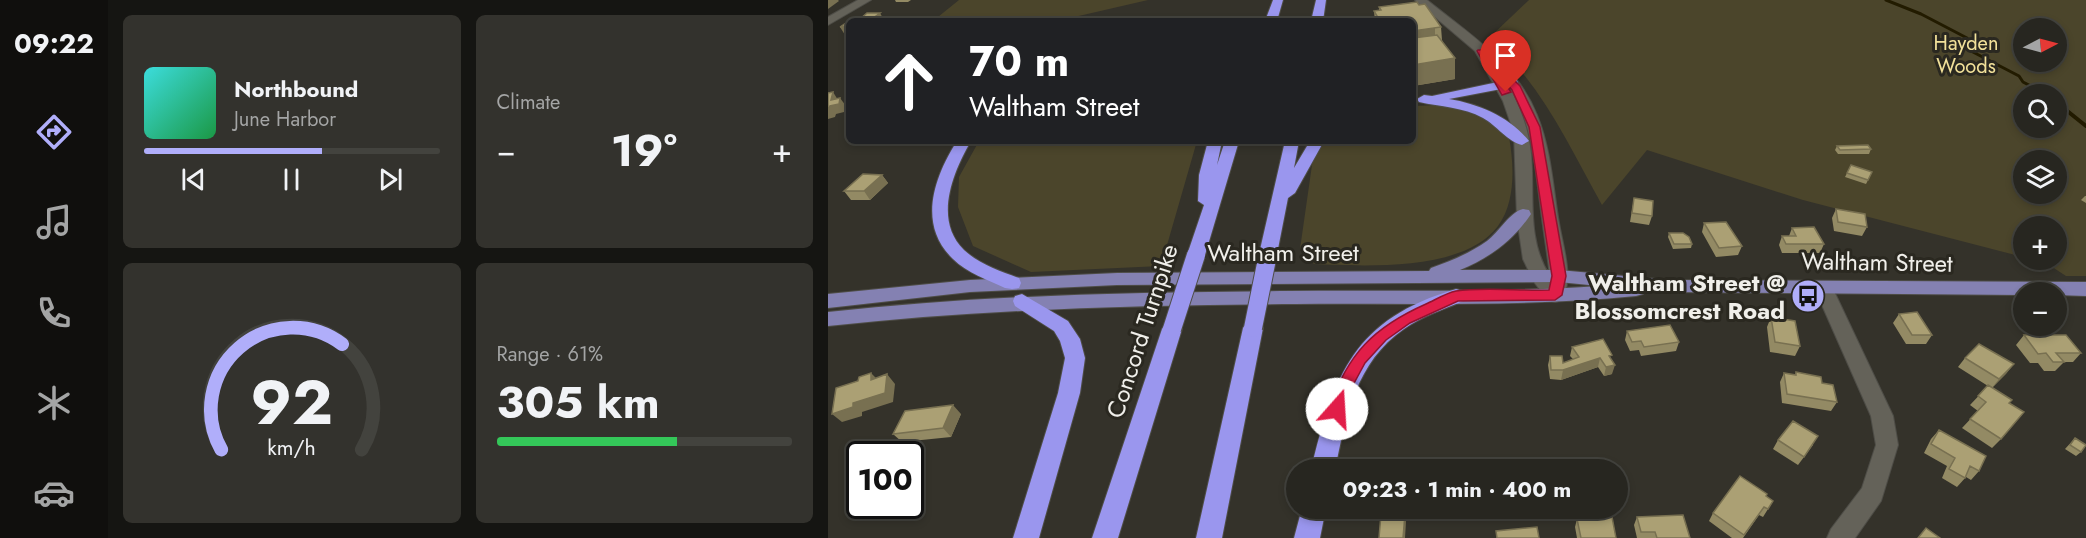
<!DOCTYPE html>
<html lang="en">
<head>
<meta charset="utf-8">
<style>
  :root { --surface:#272620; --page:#33322d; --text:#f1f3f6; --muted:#a4a5a5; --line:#43433e; --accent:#b0aefa }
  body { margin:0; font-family:Jost,sans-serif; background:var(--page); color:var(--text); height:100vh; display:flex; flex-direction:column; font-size:22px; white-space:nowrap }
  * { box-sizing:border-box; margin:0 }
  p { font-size:20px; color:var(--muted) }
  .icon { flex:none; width:33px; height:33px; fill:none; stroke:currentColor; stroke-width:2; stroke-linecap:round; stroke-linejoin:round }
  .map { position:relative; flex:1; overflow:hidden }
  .sheet { display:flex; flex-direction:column; gap:15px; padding:15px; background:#151512; width:720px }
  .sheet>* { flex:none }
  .guide { position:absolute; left:18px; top:18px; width:570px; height:126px; border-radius:9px; box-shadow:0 3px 9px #0003,0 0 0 2px var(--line); background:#202124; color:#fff; overflow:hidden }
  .needle { width:39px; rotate:84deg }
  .buttons { position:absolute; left:1185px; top:18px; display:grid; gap:12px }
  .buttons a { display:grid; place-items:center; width:54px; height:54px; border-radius:50%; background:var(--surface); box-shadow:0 3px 9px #0003,0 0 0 2px var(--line); font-size:30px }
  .speed { position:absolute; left:18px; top:441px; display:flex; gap:12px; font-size:30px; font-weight:700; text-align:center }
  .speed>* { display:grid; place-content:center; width:78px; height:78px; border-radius:50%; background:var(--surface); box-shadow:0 3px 9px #0003,0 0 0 2px var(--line); line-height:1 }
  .speed .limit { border:3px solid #111; border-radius:9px; background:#fff; color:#111 }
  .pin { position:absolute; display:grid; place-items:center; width:51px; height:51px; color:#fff; margin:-62px -26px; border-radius:50% 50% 50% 0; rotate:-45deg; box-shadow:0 0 6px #0007 }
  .pin .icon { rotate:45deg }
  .me { position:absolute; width:66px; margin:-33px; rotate:19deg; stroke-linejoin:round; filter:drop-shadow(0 0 4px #0008) }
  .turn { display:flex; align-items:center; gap:21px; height:126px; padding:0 24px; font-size:27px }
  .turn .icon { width:78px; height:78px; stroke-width:2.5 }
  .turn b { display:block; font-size:42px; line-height:51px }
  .big { font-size:45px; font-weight:700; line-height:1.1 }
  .sheet .widget { flex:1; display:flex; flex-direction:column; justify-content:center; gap:9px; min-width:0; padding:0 21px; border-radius:9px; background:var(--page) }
  .sheet .dial { align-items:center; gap:0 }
  .dial svg { height:156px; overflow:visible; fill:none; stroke:var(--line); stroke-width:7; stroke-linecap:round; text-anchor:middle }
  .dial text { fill:var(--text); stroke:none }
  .song { display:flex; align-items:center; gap:18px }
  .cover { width:72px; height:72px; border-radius:9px; background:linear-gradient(135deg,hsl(180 70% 55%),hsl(140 70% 35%)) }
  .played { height:6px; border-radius:3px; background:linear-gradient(90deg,var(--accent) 60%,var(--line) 60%) }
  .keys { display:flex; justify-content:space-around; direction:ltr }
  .heat { display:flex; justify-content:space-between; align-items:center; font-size:33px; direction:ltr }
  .charge { height:9px; border-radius:4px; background:linear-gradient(90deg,#34c759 61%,var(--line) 0) }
  .sheet .tiles { flex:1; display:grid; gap:15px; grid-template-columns:repeat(2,1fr) }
  .trip { position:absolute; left:458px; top:459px; width:342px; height:60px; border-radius:30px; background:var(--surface); box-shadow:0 3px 9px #0003,0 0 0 2px var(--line); font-weight:700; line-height:60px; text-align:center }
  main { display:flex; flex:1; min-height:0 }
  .tabs { display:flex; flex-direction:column; width:108px; justify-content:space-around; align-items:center; background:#100f0d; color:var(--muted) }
  .tabs .icon { width:42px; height:42px }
  .tabs .active { color:var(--accent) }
  .tabs b { font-size:27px; color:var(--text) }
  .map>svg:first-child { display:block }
</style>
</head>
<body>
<main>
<nav class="tabs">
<b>09:22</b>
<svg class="icon active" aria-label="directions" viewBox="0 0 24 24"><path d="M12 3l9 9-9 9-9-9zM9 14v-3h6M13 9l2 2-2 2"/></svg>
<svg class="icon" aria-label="music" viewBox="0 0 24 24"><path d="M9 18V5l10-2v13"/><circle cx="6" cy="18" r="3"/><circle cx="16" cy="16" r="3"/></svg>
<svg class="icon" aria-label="phone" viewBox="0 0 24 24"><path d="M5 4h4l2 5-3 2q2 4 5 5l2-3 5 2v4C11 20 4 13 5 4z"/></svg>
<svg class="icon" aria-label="climate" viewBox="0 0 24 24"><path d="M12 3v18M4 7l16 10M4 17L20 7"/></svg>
<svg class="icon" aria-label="car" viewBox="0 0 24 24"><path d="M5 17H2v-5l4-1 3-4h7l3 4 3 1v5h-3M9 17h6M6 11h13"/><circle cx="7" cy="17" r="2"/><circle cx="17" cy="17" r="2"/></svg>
</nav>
<section class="sheet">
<div class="tiles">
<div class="widget">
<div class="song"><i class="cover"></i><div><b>Northbound</b><p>June Harbor</p></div></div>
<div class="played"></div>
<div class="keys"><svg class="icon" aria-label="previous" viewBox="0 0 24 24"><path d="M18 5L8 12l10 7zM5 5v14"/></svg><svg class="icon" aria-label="pause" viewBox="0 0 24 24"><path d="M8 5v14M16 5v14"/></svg><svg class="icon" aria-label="next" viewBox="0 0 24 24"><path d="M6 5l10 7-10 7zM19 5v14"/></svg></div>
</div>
<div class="widget"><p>Climate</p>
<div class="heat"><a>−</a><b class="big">19°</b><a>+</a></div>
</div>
<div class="widget dial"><svg viewBox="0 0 100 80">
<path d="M14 69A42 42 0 1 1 86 69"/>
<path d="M14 69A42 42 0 0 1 76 15" stroke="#b0aefa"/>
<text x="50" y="56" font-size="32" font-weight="700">92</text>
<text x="50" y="72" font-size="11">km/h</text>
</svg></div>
<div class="widget"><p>Range · 61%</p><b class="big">305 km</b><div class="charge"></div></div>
</div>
</section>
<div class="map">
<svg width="1258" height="538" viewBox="0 0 1258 538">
  <rect width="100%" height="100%" fill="#34322a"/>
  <path fill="#4b452b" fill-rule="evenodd" d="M131,0H320L229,21H105Z
    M701,0H1258V276H1238L1215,261L1208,260H1228V226H1196L1195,257L975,200L819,150L774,205C741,146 713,83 661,38ZM1196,28H1228V62H1196ZM1196,94H1228V128H1196ZM1196,160H1228V194H1196Z
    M612,105L652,114L681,137C686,164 688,202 670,226C636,272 537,266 486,264L472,249L485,158L498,141H585V106Z
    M151,141H369L333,266L203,272L145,246L130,207L131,177Z"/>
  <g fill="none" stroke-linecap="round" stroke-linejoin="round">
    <path stroke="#221b00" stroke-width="3" d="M1058,0L1093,14L1139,38L1143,51L1191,76L1195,82L1218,94"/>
    <path stroke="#221b00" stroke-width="4" d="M1216,93L1218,94
      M1228,102L1258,126"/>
    <g stroke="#4e4d47" stroke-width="2">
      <path id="minor" d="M995,281L1002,282L1004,287L1065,416L1070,445L1053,501L1027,538H999L1003,529L1034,488L1048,445L1043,416L986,287L988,282Z"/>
    </g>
    <g stroke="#4e4d47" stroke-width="2">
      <path id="tertiary" d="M587,0H599C640,33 689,64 709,115C723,149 725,187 731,223C735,247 746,278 734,300L727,302L720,300L706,282L695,259L689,218L686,133L675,101L647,51ZM684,92C704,125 707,165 712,203C715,228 719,252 722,276C698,240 707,195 703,154C701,132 694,112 684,92Z"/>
    </g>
    <g stroke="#4e4d47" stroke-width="2">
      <path id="secondary" d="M30,0H43L0,25V17Z"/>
    </g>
    <g stroke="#4e4d47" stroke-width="2">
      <path id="primary" d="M695,209L701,210L703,214C685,241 661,258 632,270H731L840,280L1258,282V296L1228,295V292H1196V295L840,292L817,290L815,294L808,296C695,307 581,303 467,304C311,305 156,309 0,326V312C154,295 308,292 462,291C565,290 668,293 771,286L731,282L289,285L142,292L0,308V294L142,280L289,273L601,271L603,268C623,261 642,253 659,241C671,232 682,212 695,209Z"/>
    </g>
    <g stroke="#4e4d47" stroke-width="2">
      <path id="motorway" d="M445,0H455L449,21H437Z
        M488,0H498L495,21H483Z
        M684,79L689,80L690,83L689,86L621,99C651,104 682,117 701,141L694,145C680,142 668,125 655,118C635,107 613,107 591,102L589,99L596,95L604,96Z
        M129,141H143C125,172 105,220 136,250C151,264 172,271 191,278L193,283L191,288L184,289L177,288C160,280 139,273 125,259C89,225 106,177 129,141Z
        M380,141H394L389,165L397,141H411L377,255L374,259H362L359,255L376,205L370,201L371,175Z
        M457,141H471L466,168L482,141H496L467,193L460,198L449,254L446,258H434L431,254Z
        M628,289L635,291L637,296L635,301C615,310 594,316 576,329C528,362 518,416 507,470H483C506,374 526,319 628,289Z
        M194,294L240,321L252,339L257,358L252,393L211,538H185L230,393L237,358L232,341L226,331L187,306L185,301L187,296Z
        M425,321L432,323L435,328L394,538H368L415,328L418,323Z
        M344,322L351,324L354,329L290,538H264L334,329L337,324Z
        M474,508H498L492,538H466Z"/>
    </g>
    <use href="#minor" fill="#646259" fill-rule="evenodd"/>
    <use href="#tertiary" fill="#646259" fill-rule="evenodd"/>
    <use href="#secondary" fill="#646259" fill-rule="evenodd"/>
    <use href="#primary" fill="#8481b2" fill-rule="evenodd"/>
    <use href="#motorway" fill="#9a96ee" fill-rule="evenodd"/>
    <g stroke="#4e4d47" stroke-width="20" stroke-linecap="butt">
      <path id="motorway-bridge" d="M425,328L440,254
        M344,329L368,255"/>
    </g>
    <use href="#motorway-bridge" stroke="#9a96ee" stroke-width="18"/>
  </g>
  <path fill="#938a64" d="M67,0H83L80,2H68Z
    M591,5L613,27L614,40L627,79L585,86V21H547L546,11H551V7Z
    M1009,146L1043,149L1041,154H1010L1007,150Z
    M1023,165L1044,172L1038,184L1017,177Z
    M54,175L60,183L42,200H23L16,191Z
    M1257,196H1258V203L1253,200Z
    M806,198L824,216L821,225L802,222Z
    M1008,209L1039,227L1034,236L1006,231L1004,218Z
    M876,223L914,246L910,255L888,257L874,232Z
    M964,228L996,244L992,253H954L951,245L954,236H961Z
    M841,233L864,244L863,248L845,249L840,237Z
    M1071,314L1104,335L1098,344H1078L1065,323Z
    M943,317L972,346L967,356L942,352L939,327Z
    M799,331L851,342L848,351L813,356L811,350L802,351L797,340Z
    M1196,335L1253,353L1245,362H1236L1227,371H1216L1210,363H1202L1188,345Z
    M744,347L783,359L784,374L776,376L770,367L733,380L722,379L720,365L722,356L735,363L745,359L742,356Z
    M1137,358L1186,364L1164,388L1181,403L1173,439L1164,448L1134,428L1150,411L1142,405L1160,386L1130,367Z
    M968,372L994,383L1009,402L1003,411L954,403L952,382L956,373L967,375Z
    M133,414L123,437L74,442L65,434Z
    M1111,430L1151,471L1143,480L1138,477L1129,487L1114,478L1119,466L1096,453L1103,439Z
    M1247,438L1253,452L1248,456L1237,449Z
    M950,440L985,445L970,465L945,449Z
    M938,496L945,501L935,517L931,515L915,538H904L881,521L885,513Z
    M809,517L862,538H809L806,525Z
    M749,519L788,538H749L747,527Z"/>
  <path fill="#787051" d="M0,0H10L11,1L0,9Z
    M52,13L56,20L55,21H41Z
    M21,26V34L17,35L12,27Z
    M607,27V41L585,45V31Z
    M627,58V79L585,86V65Z
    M5,92L10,100L12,98L18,106L16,112L8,114L7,117L0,119V109Z
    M54,175L60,183L42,200L36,191Z
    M772,358L770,367L733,380L735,370Z
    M1186,364L1178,374L1164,388L1171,379Z
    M787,365L784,374L776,376L778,367Z
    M43,373L52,382L43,380Z
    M59,374L67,384L65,402L34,412V416L14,422L4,414L25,403Z
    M125,405L133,414L123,437L115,428Z
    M577,514L578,522L577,538H575Z"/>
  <path fill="#aba074" stroke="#787051" stroke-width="1.5" d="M589,2L591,5L597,4L613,27L585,31V21H552L546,11L553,10L551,7Z
    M39,13H52L41,21H22L25,19H32Z
    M21,21V26L12,27Z
    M609,35L627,58L585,65V38Z
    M5,92L3,100L12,98L11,104L2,106L1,109H0V93Z
    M1040,145L1043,149L1012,150L1009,146Z
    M1023,165L1044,172L1040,180L1019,173Z
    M35,174L54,175L36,191H16Z
    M806,198L825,201L824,216L804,213Z
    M1008,209L1037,214L1039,227L1010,222Z
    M898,222L914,246L891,248L876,223Z
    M986,227L996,244H958L954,236H968L964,228Z
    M841,233H855L861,237L864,244H846Z
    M1089,312L1104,335H1084L1071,314Z
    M943,317L967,321L972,346L947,342Z
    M842,325L851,342L816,347L813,341L804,342L799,331Z
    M1196,335H1238L1253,353H1228L1236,362H1225L1218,353L1210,354Z
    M775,339L784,355L781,356L787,365L778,367L772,358L735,370H723L722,356H734L735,363L751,357L744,347Z
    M1151,344L1186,364L1171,379L1137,358Z
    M968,372L993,377L994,383L1005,385L1009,402L959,394L956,373L968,375Z
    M43,373V380L59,374L57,393L25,403V407L4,414L8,388L30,381L31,377Z
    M1160,385L1184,400L1181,403L1196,412L1173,439L1142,419L1158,402L1150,396Z
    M125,405L115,428L65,434L77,411Z
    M965,421L990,436L976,457L950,440Z
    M1111,430L1158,456L1151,471L1142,466L1137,478L1121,469L1127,458L1103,444Z
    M1247,438L1258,445L1253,452L1242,445Z
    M912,476L939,494L938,496L945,501L940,509L936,507L916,535L885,513Z
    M553,514H577L575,538H551Z
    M855,515L862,538H829L827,532H813L809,517Z
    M784,517L788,538H753L749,519Z
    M709,527L711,538H669L668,531Z
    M1098,528L1112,538H1090Z"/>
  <path fill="#e11d48" stroke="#92132f" stroke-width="1.5" d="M650,50H656L692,86L712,127L738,276L734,295L727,300L630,301L582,323L558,340L537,363L524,387L515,413L509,415L503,413L501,409C519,354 546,327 598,304C607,300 618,293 628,291C654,287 693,291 721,290L724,276L701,127L684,90L675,80L683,92L674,95L649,51Z"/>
  <defs>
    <g id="bus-disc" transform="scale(1.725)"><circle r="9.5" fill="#b0aefa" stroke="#2a2820"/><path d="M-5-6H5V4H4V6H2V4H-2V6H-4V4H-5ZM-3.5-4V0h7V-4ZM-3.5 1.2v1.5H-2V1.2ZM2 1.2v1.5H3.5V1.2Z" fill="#111"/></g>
  </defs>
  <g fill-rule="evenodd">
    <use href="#bus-disc" x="980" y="296"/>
  </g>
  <g text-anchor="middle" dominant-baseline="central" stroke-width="6" stroke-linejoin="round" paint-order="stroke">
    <g font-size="20" fill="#f2e19a" stroke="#2a2820">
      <text x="1138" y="43">Hayden<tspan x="1138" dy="23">Woods</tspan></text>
    </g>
    <g font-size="24" fill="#f0efea" stroke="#2a2820">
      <text x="455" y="252">Waltham Street</text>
      <text transform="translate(1049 262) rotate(1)">Waltham Street</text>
      <text transform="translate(314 331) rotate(-72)">Concord Turnpike</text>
    </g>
    <g font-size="24" font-weight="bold" fill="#f0efea" stroke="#2a2820" text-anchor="end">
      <text x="957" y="282">Waltham Street @<tspan x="957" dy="28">Blossomcrest Road</tspan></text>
    </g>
  </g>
</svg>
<div class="buttons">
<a><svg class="needle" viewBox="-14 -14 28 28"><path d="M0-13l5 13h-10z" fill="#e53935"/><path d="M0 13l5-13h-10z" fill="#a4a5a5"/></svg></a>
<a><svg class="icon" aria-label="search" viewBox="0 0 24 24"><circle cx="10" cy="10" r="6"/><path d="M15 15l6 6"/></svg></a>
<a><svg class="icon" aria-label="layers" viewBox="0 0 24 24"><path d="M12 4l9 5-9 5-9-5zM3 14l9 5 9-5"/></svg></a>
<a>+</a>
<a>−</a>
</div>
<div class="speed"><div class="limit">100</div></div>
<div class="pin" style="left:678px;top:92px;background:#d93025"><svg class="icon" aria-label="arrive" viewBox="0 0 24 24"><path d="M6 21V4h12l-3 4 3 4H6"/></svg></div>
<svg class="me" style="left:509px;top:409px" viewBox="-20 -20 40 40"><circle r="19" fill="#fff"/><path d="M0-13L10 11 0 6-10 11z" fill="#e11d48"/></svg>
<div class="trip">09:23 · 1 min · 400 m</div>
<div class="guide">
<div class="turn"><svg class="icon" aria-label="ahead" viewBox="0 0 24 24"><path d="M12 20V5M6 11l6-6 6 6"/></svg><div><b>70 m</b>Waltham Street</div></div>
</div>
</div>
</main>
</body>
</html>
